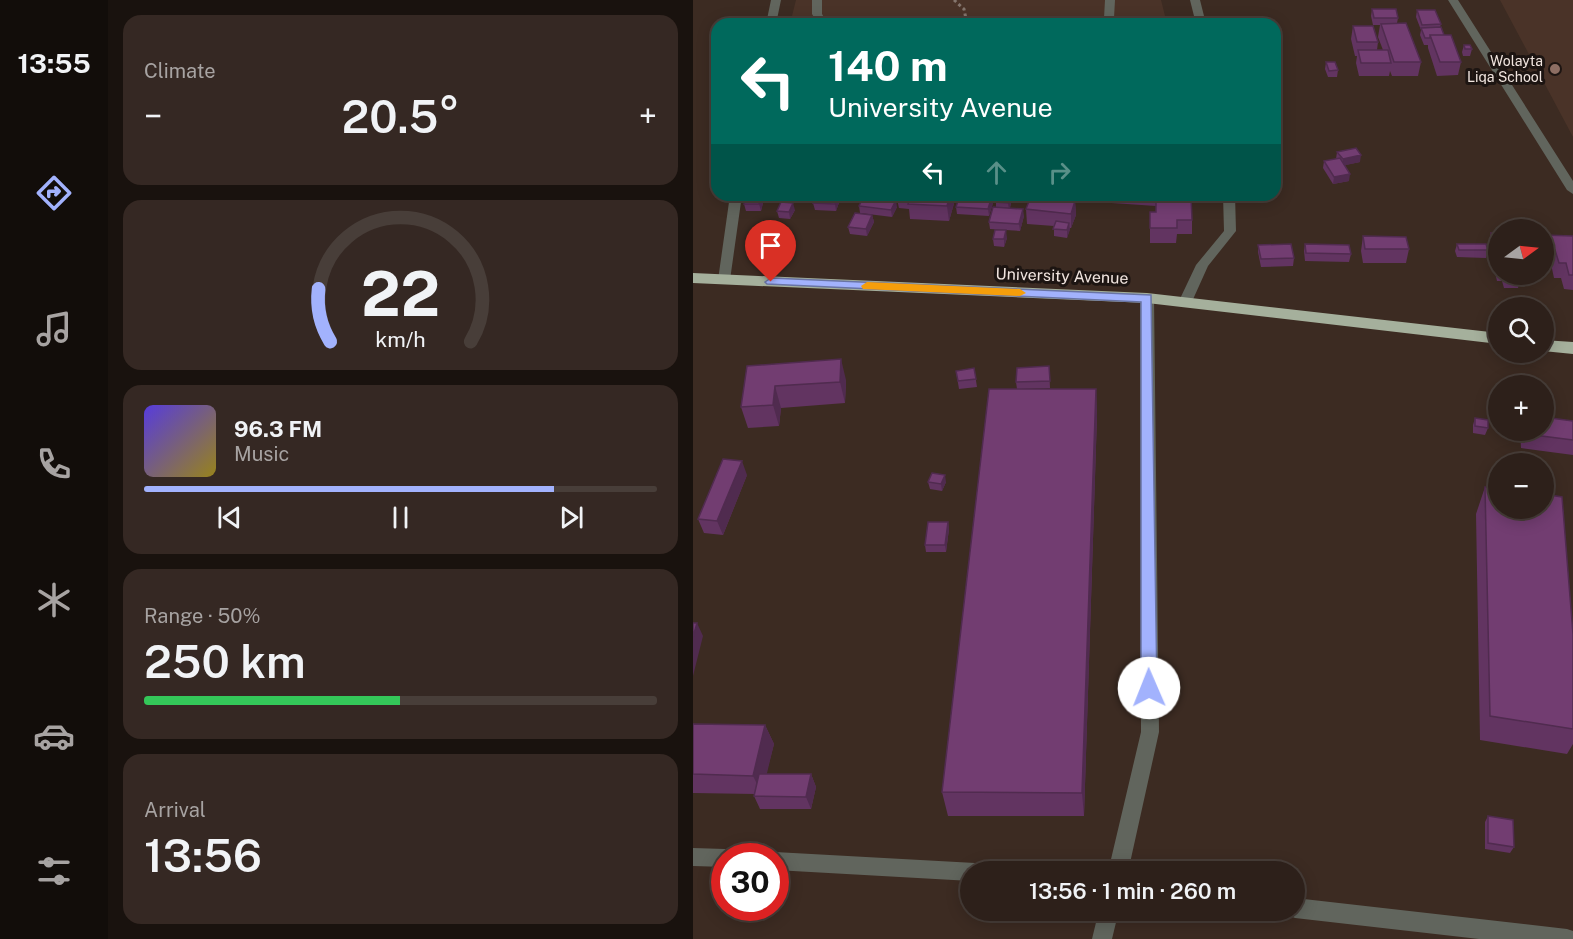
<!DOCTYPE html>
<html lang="en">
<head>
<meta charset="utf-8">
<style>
  :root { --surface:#2d201a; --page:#352823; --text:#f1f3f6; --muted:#a7a3a2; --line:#483e39; --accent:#a2b2fd }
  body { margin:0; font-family:"Public Sans",sans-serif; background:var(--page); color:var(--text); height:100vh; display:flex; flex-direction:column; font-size:22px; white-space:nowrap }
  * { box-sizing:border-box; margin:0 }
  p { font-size:20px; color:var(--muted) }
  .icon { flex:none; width:33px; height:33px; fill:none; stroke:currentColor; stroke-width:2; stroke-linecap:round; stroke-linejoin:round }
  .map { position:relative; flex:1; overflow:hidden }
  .panel { display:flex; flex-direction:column; gap:15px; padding:15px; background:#19120e; width:585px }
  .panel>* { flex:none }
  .top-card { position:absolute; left:18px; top:18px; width:570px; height:183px; border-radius:18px; box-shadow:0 3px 15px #0003,0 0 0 2px var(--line); background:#00695c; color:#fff; overflow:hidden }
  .needle { width:39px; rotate:75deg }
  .buttons { position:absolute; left:795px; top:219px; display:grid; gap:12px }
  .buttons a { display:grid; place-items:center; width:66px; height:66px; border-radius:50%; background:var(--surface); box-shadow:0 3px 15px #0003,0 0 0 2px var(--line); font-size:30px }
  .speed { position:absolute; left:18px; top:843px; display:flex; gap:12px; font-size:30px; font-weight:700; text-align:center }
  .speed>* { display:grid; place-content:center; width:78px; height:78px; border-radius:50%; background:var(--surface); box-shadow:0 3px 15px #0003,0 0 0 2px var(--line); line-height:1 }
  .speed .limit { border:9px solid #d22; background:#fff; color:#111 }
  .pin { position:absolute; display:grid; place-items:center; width:51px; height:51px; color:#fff; margin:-62px -26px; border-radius:50% 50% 50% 0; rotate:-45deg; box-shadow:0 0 6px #0007 }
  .pin .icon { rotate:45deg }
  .me { position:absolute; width:66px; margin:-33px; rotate:359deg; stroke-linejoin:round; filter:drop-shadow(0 0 4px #0008) }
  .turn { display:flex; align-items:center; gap:21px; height:126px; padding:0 18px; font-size:27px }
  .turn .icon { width:78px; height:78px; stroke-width:2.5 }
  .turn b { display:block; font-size:42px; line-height:51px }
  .lanes { display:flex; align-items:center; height:57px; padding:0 18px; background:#0003; justify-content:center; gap:30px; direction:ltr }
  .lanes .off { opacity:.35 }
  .big { font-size:45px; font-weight:600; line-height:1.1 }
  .panel .widget { flex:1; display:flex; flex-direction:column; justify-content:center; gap:9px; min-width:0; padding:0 21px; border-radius:18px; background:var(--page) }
  .panel .dial { align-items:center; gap:0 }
  .dial svg { height:156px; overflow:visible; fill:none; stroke:var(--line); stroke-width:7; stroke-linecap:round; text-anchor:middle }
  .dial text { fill:var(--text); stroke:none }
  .song { display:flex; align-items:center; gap:18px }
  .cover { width:72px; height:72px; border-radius:9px; background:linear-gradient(135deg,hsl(250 70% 55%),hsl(50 70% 35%)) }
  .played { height:6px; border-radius:3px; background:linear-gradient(90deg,var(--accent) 80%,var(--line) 80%) }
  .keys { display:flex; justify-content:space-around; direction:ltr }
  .heat { display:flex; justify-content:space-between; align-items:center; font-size:33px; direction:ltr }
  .charge { height:9px; border-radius:4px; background:linear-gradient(90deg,#34c759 50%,var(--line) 0) }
  .trip { position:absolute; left:267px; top:861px; width:345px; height:60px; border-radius:30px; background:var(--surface); box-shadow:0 3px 15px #0003,0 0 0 2px var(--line); font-weight:600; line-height:60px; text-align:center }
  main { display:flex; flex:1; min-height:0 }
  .tabs { display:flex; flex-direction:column; width:108px; justify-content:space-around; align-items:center; background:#120d0a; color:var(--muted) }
  .tabs .icon { width:42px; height:42px }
  .tabs .current { color:var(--accent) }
  .tabs b { font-size:27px; color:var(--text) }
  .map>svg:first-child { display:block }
</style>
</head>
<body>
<main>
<nav class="tabs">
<b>13:55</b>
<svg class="icon current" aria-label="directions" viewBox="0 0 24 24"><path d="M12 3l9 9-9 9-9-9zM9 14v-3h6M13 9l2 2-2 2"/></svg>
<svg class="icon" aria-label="music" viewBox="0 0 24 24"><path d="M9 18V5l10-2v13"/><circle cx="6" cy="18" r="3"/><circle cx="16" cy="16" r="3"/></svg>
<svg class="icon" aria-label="phone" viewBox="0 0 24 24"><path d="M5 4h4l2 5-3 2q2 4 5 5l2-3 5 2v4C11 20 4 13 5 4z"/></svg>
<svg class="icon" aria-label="climate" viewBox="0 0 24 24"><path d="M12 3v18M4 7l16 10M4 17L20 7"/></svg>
<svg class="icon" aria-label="car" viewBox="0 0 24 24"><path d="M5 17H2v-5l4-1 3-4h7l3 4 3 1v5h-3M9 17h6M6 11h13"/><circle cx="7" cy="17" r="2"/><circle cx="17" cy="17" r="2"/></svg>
<svg class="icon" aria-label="filters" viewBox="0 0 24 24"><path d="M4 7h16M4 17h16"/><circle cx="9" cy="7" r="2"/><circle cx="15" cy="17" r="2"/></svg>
</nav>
<section class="panel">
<div class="widget"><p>Climate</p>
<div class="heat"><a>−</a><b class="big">20.5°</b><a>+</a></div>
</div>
<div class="widget dial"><svg viewBox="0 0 100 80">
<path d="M14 69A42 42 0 1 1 86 69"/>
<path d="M14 69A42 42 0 0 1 8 42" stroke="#a2b2fd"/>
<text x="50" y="56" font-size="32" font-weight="700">22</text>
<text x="50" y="72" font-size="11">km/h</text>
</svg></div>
<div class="widget">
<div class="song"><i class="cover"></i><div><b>96.3 FM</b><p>Music</p></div></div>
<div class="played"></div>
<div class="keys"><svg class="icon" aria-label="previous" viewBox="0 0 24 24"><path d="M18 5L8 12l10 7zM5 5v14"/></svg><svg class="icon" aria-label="pause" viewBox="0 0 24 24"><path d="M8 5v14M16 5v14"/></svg><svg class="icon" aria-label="next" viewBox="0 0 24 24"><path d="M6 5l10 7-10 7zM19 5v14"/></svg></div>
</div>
<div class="widget"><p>Range · 50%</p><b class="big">250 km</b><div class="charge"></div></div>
<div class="widget"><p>Arrival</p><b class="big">13:56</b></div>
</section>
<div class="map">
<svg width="880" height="939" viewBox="0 0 880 939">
  <rect width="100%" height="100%" fill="#3c2b22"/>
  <path fill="#4a3328" d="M103,0H468L474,24H97Z
    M807,0H880V137Z"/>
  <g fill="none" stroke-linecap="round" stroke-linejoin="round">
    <path stroke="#84756d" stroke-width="3" stroke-dasharray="3 3" stroke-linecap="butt" d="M261,0L271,9L274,24"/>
    <path fill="#61655d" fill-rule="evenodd" d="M78,0H88L83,24H73Z
      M119,0H129V14L135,24H125L119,14Z
      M412,0H422L421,18L425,24H415L411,18Z
      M497,0H507L513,24H503Z
      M755,0H765L880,181V194L874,190Z
      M37,195H49L37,280L31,284L25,280Z
      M530,195H542L543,231L515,266L497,306H487L485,303L503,265L531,231Z
      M454,294L461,298L466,732L435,872H415L448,732L447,298Z
      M0,848L32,849L39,851L41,856H32V867L0,866Z
      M82,852L282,863L289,865L292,872H278V881L82,870V856H74Z
      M602,898L874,929L880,931V939H786L602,918L595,915L593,910H602Z
      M406,910H426L419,939H399Z"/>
    <path fill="#a5b09c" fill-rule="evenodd" d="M0,273L454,293L806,333V344L454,303L0,283Z
      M850,340L880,342V354L850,351Z"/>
  </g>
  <path fill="#623461" d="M679,9L705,18L704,23L728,62L725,76H699L697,71L696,76H666L663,63L664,56H662L658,39L660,26L685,42L684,50H690L685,37L687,25H680L678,16Z
    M724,10L748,24L747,27L751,35L768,62L765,75L744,76L735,48V45H731L727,35L728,30L723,17Z
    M771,45L779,49L777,56H770L769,52Z
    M633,62L645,70L644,77H635L632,69Z
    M644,152L667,162L652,165L656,181L640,184L630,168L631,161L643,159Z
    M54,195H89L87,203H70L68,211H53L51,204Z
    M124,195H146L147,200L143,211L122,210L120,203Z
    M203,195H261L262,200L256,221L217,219L216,209L206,208Z
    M388,195H484L499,220V234H484L483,243H457V212H463V206L389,201Z
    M317,196L318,203L317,208L331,216L327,231L297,229L296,222L303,207V202Z
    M382,201L383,215L378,228H377L374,238L361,236V226L334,224L333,209Z
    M300,203L296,216L264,214L263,207Z
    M166,206L204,207L199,217L167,213Z
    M102,210L97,219L86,218L84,211Z
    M179,215L181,222L174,236L157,234L155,227Z
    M798,233H806V274H825L827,281L825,288H811L809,281H804L800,263L801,257H797L795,251L793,258L764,257L762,251L764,244L794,247Z
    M850,235L880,236V290L871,289L868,278H861L858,264H850Z
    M670,236L716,249L713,263H670L668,251Z
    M314,238L311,247L301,246L300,239Z
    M612,244L658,254L656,262L612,261L611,251Z
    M565,245L601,258L600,266L568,267L565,252Z
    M54,366L153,380L152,403L88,408L86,426L55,428L48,407Z
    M356,366L357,388L329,389H403L404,416L391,816H255L249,792L324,389L323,382Z
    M281,368L284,387L266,389L263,371Z
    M782,418L795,428L792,435L780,433V425Z
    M880,421V455L828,448L827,430H850Z
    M54,475L30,535L11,533L5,519Z
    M235,482H253L249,491L237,489Z
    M792,487L880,634V744L874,754L787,740L783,514Z
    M255,522L256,529L253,552H233L232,545Z
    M0,724L72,725L81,744L73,774H118L123,787L118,809H67L61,796L62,794L0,793Z
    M795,816L821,847L817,853L792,849V822Z"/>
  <path fill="#502b4f" d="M668,155L667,162L649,166L650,159Z
    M657,174L656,181L640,184L641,177Z
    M85,195H89L87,203L85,196Z
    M145,195H146L147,200L143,211L142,204Z
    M257,195H261L262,200L256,221L254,206Z
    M68,196L70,203L68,211L66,204Z
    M299,196L300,203L296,216L295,209Z
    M317,196L318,203L316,210L315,203Z
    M203,200L204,207L199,217L198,210Z
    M382,201L383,215L378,228V214Z
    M100,203L102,210L97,219L96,212Z
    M330,209L331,216L327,231L326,224Z
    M179,215L181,222L174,236L173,229Z
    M376,223L377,230L374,238V230Z
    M313,230L314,238L311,247V239Z
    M148,359L153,380L152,403L147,382Z
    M82,386L88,408L86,426L80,405Z
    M403,389L404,416L391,816L389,793Z
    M49,461L54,475L30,535L24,521Z
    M252,475L253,482L249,491L248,484Z
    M255,522L256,529L253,552L252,545Z
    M4,623L10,636L0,676V637Z
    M72,725L81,744L69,794L60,776Z
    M118,774L123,787L118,809L113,797Z"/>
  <path fill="#723d71" stroke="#502b4f" stroke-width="1.5" d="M679,9H703L705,18H681Z
    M724,10H742L748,24L729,25Z
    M713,23L728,62H701L688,24Z
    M660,26H680L685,42H664Z
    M748,27L751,35H737V38H732L728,28Z
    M737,35H758L768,62H747Z
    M771,45H777L779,49H772Z
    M665,50H695L698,63H668Z
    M633,62H642L645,70L636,71Z
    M663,148L668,155L650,159L644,152Z
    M647,158L657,174L641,177L631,161Z
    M54,195H85V196H68L66,204H51Z
    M124,195H145L142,204L120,203Z
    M218,195H257L254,206L215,204Z
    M267,195H289L299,196L295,209L263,207Z
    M305,195L317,196L315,203L303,202Z
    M171,196L203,200L198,210L166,206Z
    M338,196L382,201L378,214L333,209Z
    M482,196H498L499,220H484V228H457V212H463V201H482Z
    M88,202L100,203L96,212L84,211Z
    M300,207L330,209L326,224L296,222Z
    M162,213L179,215L173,229L155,227Z
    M363,221L376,223L374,230L360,229Z
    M302,230H313L311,239H300Z
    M798,233H806V243H801Z
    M850,235L880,236V275H876L873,263H866L862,250L850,249Z
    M670,236L713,237L716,249H672Z
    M598,244L601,258L568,259L565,245Z
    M612,244L656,245L658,254L613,253Z
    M764,244H793L795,250H766Z
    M802,256H806V271Z
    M812,274H825L827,281H813Z
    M148,359L147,382L82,386L80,405L48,407L54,366Z
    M356,366L357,381L323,382L324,368Z
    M281,368L283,379L265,381L263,371Z
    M296,389H403L389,793L249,792Z
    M850,417L880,421V440L833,434V430H850Z
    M782,418L795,420V428L782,426Z
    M30,459L49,461L24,521L5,519Z
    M239,473L252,475L248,484L235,482Z
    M792,487L806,489V508H850V494L869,497L880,634V729L797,716Z
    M235,522H255L252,545H232Z
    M0,623H4L0,637Z
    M0,724L72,725L60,776L0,774Z
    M66,774H118L113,797L61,796Z
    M795,816L820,820L821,847L795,843Z"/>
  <path fill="#a2b2fd" stroke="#6974a4" stroke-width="1.5" d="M78,278L458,295L464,688L462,693L456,695L451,693L448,688V302L74,284L72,282Z"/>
  <path fill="#f59e0b" d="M174,282L327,289L333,293L327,296L170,289L168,286Z"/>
  <circle fill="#8d6e63" stroke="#1d1512" stroke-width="2" cx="862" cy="69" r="6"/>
  <g text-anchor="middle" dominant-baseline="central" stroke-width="6" stroke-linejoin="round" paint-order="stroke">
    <g font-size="14" fill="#f1e5df" stroke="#1d1512" text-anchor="end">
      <text x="850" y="61">Wolayta<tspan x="850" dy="16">Liqa School</tspan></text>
    </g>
    <g font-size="16" fill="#f1e5df" stroke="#1d1512">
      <text transform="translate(369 276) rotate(2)">University Avenue</text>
    </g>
  </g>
</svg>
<div class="buttons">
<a><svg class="needle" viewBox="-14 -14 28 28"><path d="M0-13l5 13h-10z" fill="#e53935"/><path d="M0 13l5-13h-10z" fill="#a7a3a2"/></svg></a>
<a><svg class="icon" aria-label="search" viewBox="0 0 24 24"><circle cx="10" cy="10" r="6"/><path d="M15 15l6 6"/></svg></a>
<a>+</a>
<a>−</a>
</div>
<div class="speed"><div class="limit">30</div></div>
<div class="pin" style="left:78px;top:282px;background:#d93025"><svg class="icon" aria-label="arrive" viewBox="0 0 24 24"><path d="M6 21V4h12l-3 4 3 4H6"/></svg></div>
<svg class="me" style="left:456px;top:688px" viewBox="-20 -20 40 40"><circle r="19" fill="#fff"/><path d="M0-13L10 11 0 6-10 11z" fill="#a2b2fd"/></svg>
<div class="trip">13:56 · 1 min · 260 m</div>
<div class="top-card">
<div class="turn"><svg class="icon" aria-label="left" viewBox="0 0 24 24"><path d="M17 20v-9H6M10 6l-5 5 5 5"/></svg><div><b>140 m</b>University Avenue</div></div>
<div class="lanes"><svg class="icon" aria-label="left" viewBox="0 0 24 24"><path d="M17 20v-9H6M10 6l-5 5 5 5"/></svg><svg class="icon off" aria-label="ahead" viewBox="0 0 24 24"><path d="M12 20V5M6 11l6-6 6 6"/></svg><svg class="icon off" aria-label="right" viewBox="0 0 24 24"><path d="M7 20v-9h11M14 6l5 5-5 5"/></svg></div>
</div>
</div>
</main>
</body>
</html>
